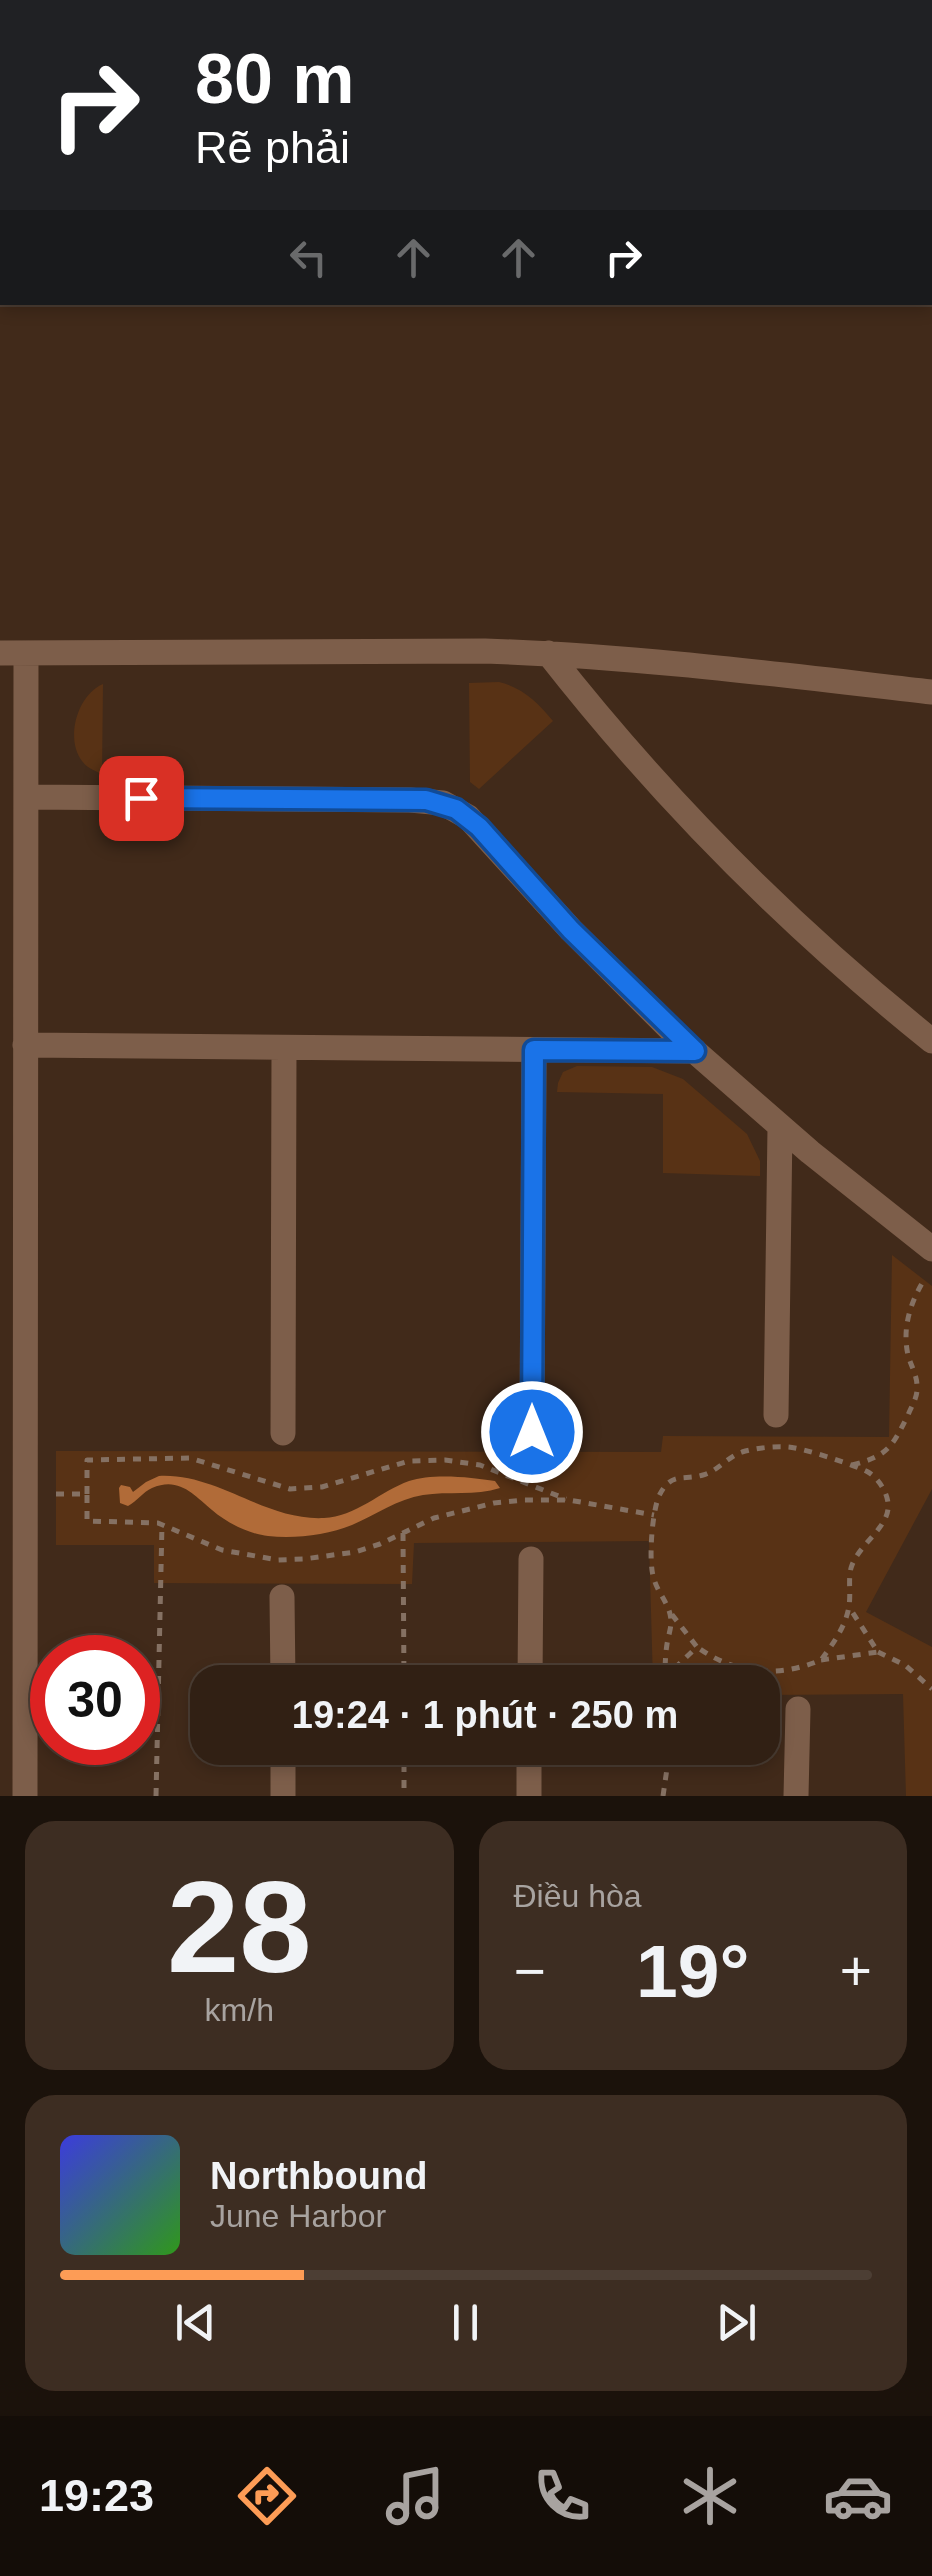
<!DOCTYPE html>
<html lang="vi">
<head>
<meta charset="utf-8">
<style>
  :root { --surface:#312014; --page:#3d2d22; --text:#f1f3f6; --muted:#a8a3a0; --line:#4c3e34; --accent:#fd9c56 }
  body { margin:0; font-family:Arial,sans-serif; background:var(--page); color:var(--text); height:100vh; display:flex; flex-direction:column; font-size:38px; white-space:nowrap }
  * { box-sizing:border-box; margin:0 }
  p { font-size:32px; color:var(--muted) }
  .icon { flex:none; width:55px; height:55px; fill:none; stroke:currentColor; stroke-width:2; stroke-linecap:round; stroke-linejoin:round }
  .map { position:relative; height:1796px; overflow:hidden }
  .sheet { display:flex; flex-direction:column; gap:25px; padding:25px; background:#1b120b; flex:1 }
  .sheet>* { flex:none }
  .top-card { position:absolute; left:0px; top:0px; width:932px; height:305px; box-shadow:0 5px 15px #0003,0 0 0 2px var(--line); background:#202124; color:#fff; overflow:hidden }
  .speed { position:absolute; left:30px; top:1635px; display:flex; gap:20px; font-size:50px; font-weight:700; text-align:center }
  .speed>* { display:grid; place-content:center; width:130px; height:130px; border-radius:50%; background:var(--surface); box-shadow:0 5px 15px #0003,0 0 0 2px var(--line); line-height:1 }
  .speed .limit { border:15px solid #d22; background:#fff; color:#111 }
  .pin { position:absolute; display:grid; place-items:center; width:85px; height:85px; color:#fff; margin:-42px; border-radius:20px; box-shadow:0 5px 15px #0006 }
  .me { position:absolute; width:110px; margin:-55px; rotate:0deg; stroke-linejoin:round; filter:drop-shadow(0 0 8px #0008) }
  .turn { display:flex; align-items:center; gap:35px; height:210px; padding:0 30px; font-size:45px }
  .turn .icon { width:130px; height:130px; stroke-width:2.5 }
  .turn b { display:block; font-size:70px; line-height:85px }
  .lanes { display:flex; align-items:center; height:95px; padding:0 30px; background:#0003; justify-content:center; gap:50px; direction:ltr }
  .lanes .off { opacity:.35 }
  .big { font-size:75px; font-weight:800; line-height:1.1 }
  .sheet .widget { flex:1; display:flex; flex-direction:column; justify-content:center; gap:15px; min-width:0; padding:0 35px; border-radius:30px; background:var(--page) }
  .sheet .dial { align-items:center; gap:0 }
  .dial b { font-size:130px; line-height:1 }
  .song { display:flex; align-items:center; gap:30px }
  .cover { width:120px; height:120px; border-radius:15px; background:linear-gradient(135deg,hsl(240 70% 55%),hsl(110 70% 35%)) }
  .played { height:10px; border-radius:5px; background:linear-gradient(90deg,var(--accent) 30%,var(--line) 30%) }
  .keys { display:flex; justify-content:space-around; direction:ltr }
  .heat { display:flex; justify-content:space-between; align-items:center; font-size:55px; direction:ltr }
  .sheet .tiles { flex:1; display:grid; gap:25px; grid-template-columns:1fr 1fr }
  .widget:last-child { grid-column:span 2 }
  .trip { position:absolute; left:190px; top:1665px; width:590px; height:100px; border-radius:30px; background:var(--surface); box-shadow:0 5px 15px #0003,0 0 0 2px var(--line); font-weight:800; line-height:100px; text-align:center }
  .menu { display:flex; height:160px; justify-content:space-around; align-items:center; background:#140d08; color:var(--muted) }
  .menu .icon { width:70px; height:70px }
  .menu .active { color:var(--accent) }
  .menu b { font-size:45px; color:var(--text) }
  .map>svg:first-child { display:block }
</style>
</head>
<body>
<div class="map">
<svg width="932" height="1796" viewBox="0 0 932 1796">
  <rect width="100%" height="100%" fill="#412a1a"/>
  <path fill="#583215" d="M875,0H932V133L930,131V2H875Z
    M499,682C523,688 537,702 553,721L479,789L470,782L469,683Z
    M103,684L102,774C95,771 87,768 82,761C65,739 77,695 103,684Z
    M577,1066L652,1067L683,1079L747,1134L760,1161V1176L663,1173V1094L557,1092L558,1083L563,1072Z
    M892,1255L932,1286V1489L866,1612L932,1647V1796H906L903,1694L763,1695L762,1682H653L649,1541L414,1543L412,1584L154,1583V1545H56V1451L661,1452L663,1436L889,1437Z"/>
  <path fill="#b16b38" d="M159,1476C218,1473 265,1521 324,1518C355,1517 381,1491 409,1481C432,1473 471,1477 495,1481L500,1488C475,1496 448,1491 423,1495C398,1499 375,1515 352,1525C327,1535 295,1539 268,1536C249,1534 227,1523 212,1510C194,1495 179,1476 152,1488C143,1492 137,1501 128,1506L120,1503L119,1488L121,1485L130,1487L133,1492L146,1482Z"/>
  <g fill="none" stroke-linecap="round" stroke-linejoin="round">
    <path stroke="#857163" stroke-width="5" stroke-dasharray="8 8" stroke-linecap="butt" d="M852,1465C888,1456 892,1447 908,1415C912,1405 918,1397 917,1386C917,1375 911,1366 908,1355C902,1329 910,1303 924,1280
      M56,1494H87V1521L158,1523L222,1550L278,1560L304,1559L355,1552L380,1544L434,1518L494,1503L524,1500H569L654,1515
      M87,1494V1460L190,1458L290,1489L322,1487L409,1461L445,1460L480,1465L566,1499
      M403,1533L404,1682
      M878,1652L905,1665L932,1689
      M821,1660L878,1652L849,1607
      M665,1682C665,1670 665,1657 667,1644C668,1637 671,1629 671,1622C671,1605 658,1594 654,1579C648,1563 652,1512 659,1496C671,1471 683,1481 703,1475C718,1471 727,1457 742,1452C756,1448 773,1446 788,1447C803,1448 855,1465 868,1472C878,1478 887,1492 888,1503C891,1527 858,1544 851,1568C848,1580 851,1593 849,1606C846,1626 833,1644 821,1660C778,1678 736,1675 697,1647
      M666,1682L678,1665L697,1647L670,1612
      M404,1748V1796
      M156,1796L162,1524
      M663,1796L670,1748"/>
    <path stroke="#7d5e4a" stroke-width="25" d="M0,653L485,651C634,656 783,675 932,692
      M548,653C660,796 790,927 932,1041
      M26,797L410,800L443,803L468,817L571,930L675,1034L810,1152L932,1249
      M25,1045L695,1051
      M776,1415L780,1127
      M532,1432L534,1050
      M283,1433L284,1048
      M282,1597L283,1682
      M530,1682L531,1559
      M283,1748V1796
      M25,1796L26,653
      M529,1796V1748
      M796,1796L798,1709"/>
  </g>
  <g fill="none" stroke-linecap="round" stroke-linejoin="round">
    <g stroke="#114b97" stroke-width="25">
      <path id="route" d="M141,798L426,800L456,809L479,827L571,930L695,1051L534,1050L532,1432"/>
    </g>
    <use href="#route" stroke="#1a73e8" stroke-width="18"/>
  </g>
</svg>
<div class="speed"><div class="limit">30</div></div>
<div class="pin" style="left:141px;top:798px;background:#d93025"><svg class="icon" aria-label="arrive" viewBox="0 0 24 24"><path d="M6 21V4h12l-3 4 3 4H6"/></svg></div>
<svg class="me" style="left:532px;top:1432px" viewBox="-20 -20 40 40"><circle r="17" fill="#1a73e8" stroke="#fff" stroke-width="3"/><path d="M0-11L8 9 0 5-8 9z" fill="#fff"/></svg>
<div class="trip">19:24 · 1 phút · 250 m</div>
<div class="top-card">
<div class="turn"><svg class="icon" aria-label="right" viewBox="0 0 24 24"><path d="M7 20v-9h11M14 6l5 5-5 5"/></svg><div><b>80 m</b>Rẽ phải</div></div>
<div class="lanes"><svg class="icon off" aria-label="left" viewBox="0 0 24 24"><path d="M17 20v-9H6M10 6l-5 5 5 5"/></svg><svg class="icon off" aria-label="ahead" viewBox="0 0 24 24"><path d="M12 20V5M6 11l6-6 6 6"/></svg><svg class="icon off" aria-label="ahead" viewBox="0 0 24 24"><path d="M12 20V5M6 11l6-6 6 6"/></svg><svg class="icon" aria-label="right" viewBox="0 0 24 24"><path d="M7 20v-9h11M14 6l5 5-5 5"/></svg></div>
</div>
</div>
<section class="sheet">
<div class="tiles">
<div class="widget dial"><b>28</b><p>km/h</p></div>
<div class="widget"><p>Điều hòa</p>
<div class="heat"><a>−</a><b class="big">19°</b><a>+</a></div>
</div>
<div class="widget">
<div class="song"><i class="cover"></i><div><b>Northbound</b><p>June Harbor</p></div></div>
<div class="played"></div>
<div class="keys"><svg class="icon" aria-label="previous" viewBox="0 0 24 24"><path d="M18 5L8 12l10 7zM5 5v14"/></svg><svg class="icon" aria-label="pause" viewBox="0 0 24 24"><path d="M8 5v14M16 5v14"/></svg><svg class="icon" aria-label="next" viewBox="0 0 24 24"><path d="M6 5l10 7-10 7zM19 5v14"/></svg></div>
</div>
</div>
</section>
<nav class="menu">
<b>19:23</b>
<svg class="icon active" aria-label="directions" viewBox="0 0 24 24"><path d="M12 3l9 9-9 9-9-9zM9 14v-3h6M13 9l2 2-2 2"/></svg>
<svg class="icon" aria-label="music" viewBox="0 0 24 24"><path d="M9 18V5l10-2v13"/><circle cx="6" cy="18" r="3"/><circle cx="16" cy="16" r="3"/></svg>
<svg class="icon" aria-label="phone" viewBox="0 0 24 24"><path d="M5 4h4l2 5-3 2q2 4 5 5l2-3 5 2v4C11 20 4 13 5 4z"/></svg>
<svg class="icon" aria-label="climate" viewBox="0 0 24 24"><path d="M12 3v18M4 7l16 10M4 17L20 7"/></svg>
<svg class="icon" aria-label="car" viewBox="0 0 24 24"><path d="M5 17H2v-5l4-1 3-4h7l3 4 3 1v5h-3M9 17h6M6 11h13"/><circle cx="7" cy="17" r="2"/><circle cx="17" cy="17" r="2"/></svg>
</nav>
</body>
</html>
